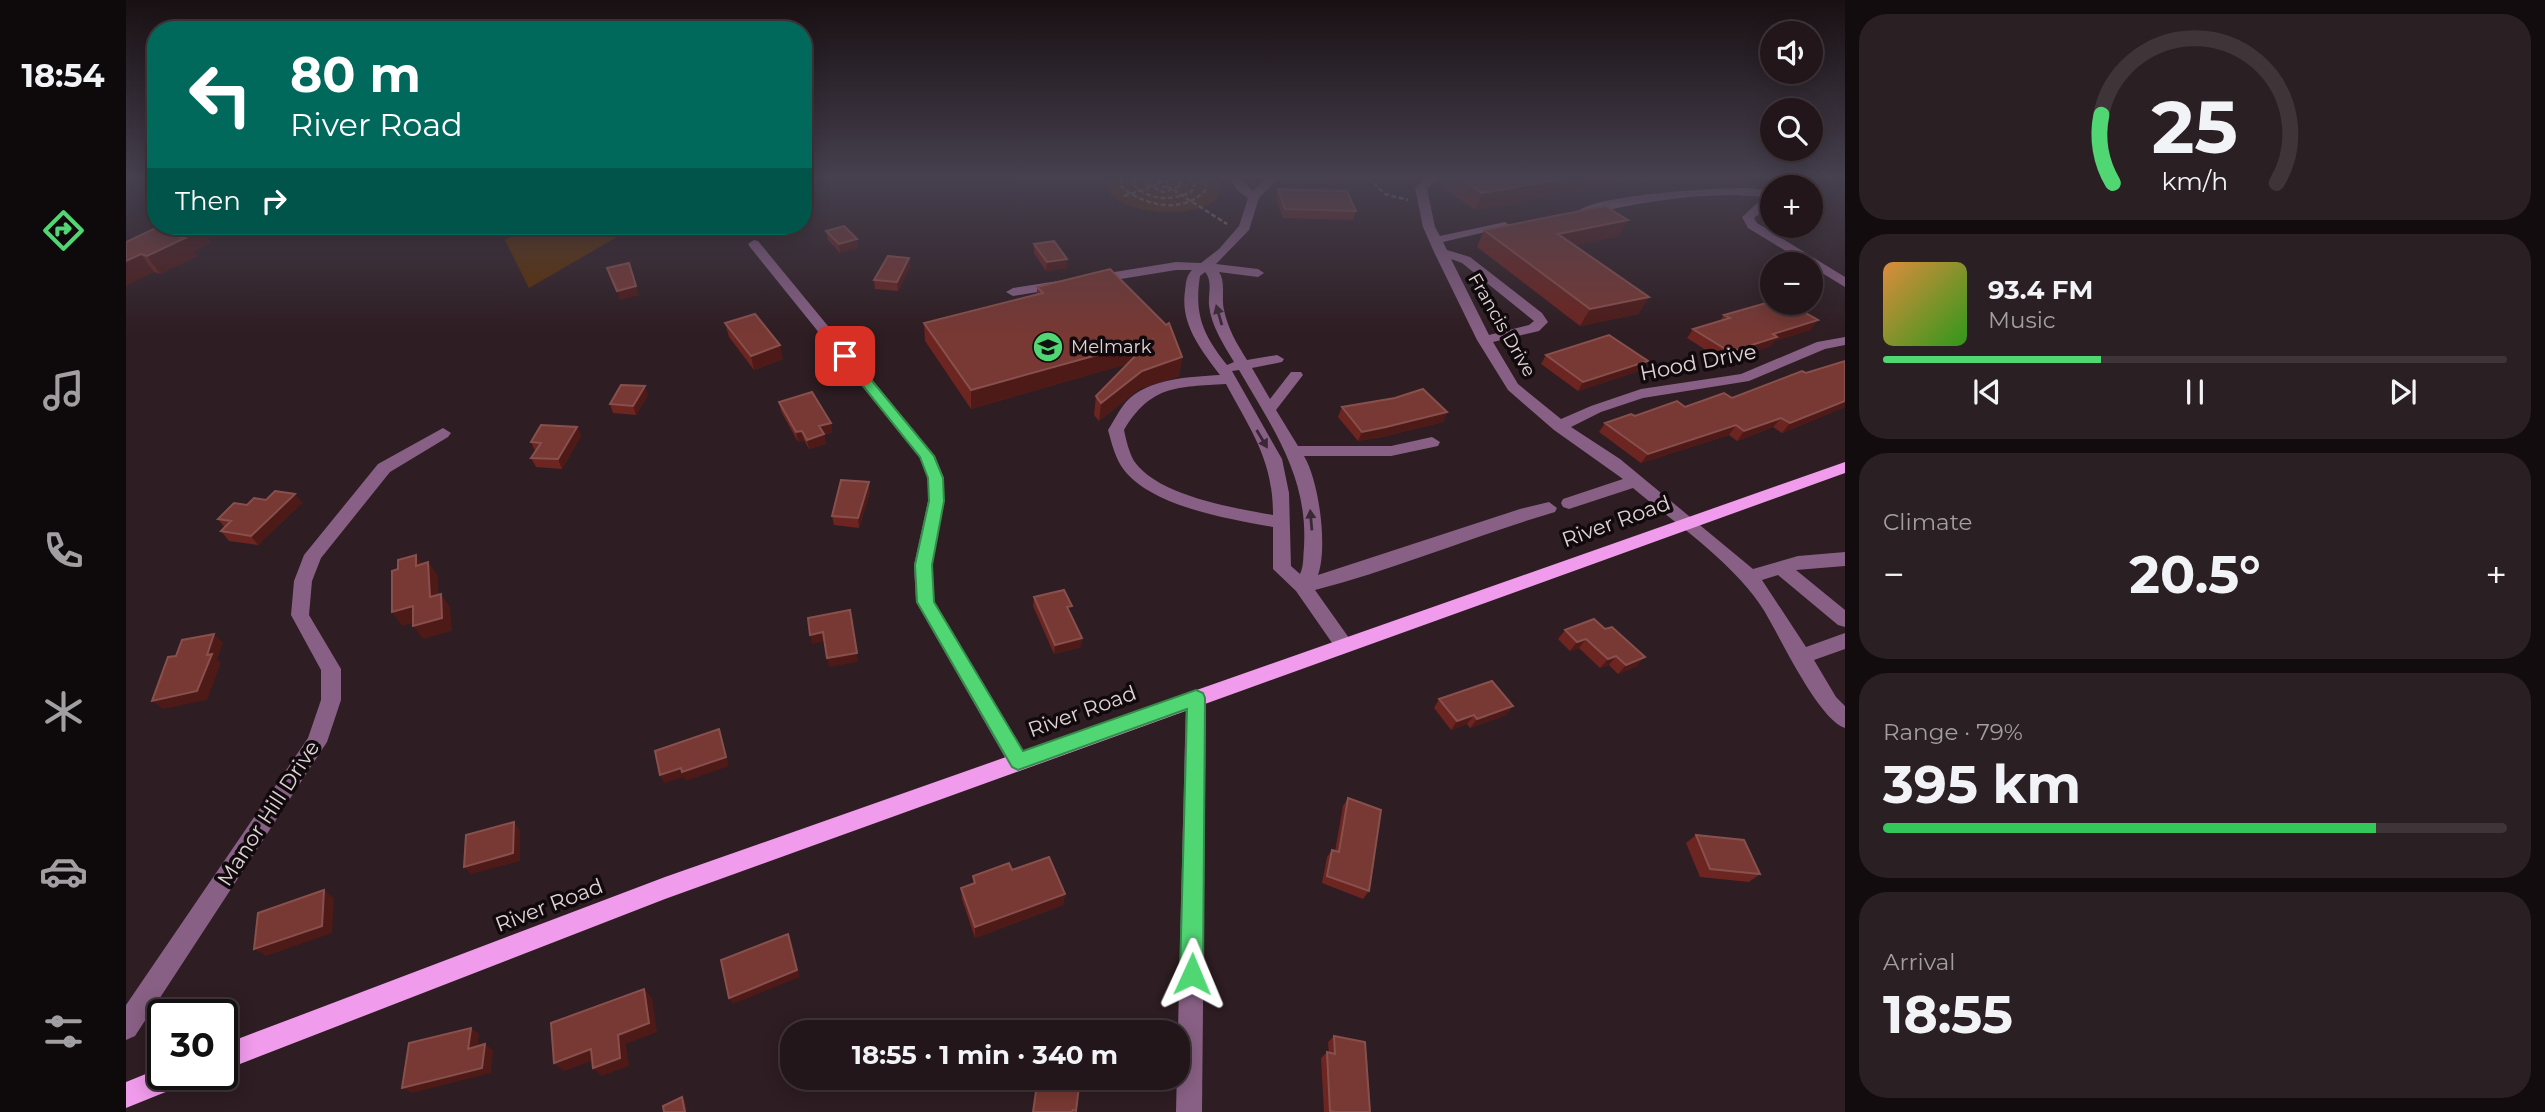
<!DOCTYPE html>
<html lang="en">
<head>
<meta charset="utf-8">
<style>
  :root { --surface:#22161a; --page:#2a1f23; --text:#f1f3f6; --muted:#a29fa2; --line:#3f3539; --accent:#51d674 }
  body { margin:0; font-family:Montserrat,sans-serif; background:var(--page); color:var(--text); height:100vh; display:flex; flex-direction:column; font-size:26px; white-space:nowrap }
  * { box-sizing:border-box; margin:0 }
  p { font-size:23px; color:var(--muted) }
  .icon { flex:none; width:38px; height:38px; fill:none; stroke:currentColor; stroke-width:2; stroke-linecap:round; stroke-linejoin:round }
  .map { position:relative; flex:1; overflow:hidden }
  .details { display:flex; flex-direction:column; gap:14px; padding:14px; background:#130c0e; width:700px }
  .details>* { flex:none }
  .banner { position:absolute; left:21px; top:21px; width:665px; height:214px; border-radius:28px; box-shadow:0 4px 18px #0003,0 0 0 2px var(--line); background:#00695c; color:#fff; overflow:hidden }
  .buttons { position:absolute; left:1634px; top:21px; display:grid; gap:14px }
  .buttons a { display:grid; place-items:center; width:63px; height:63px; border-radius:50%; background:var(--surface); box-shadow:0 4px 18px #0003,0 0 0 2px var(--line); font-size:35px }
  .speed { position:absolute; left:21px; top:999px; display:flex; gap:14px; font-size:35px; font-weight:700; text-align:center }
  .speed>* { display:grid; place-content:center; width:91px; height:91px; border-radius:50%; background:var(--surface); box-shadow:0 4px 18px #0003,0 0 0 2px var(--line); line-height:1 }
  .speed .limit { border:4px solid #111; border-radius:10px; background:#fff; color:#111 }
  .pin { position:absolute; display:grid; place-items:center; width:60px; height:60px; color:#fff; margin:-30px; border-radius:14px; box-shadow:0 4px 10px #0006 }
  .me { position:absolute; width:77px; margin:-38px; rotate:1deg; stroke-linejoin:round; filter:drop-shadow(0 0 5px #0008) }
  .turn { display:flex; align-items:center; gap:24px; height:147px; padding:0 28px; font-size:32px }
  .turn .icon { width:91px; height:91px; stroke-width:2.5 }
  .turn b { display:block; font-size:49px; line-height:60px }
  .then { display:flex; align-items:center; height:66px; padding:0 28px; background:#0003; gap:14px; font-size:26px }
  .big { font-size:52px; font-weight:700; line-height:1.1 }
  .details .card { flex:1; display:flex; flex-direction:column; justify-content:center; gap:10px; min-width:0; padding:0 24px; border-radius:28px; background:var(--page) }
  .details .dial { align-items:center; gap:0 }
  .dial svg { height:182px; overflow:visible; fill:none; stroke:var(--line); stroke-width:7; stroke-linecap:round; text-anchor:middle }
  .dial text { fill:var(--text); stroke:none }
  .song { display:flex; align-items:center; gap:21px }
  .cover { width:84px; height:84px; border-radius:10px; background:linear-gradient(135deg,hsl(30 70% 55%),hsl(110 70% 35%)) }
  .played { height:7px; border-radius:4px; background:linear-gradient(90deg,var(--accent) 35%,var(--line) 35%) }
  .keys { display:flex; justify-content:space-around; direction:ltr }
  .heat { display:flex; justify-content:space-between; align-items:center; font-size:38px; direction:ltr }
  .charge { height:10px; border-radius:5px; background:linear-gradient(90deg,#34c759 79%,var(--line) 0) }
  .trip { position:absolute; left:654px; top:1020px; width:410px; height:70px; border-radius:28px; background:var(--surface); box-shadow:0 4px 18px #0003,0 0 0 2px var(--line); font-weight:700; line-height:70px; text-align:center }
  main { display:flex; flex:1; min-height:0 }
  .tabs { display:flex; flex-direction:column; width:126px; justify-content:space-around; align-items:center; background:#0e090a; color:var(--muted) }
  .tabs .icon { width:49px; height:49px }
  .tabs .selected { color:var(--accent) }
  .tabs b { font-size:32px; color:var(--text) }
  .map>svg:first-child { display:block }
</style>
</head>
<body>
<main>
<nav class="tabs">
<b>18:54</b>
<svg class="icon selected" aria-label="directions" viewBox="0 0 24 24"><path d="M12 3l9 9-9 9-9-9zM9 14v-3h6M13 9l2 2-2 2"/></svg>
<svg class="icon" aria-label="music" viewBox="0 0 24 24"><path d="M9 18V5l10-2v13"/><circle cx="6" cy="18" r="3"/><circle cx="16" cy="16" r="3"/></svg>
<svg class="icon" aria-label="phone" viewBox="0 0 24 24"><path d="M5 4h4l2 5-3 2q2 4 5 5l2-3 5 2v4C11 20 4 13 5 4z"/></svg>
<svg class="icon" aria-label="climate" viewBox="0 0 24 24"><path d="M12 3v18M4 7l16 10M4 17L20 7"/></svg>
<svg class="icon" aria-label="car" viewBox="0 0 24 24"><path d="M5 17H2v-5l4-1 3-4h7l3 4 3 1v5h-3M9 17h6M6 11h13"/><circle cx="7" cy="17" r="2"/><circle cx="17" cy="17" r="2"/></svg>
<svg class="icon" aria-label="filters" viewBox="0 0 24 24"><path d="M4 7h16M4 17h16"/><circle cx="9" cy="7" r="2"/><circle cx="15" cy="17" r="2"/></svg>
</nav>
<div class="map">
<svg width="1719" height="1112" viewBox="0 0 1719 1112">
  <rect width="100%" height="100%" fill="#2e1d22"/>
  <path fill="#5d2f00" d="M980,178H1092C1115,225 974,222 980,178Z
    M404,226H510L403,288L379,240Z"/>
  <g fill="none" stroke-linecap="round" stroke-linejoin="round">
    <path stroke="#87787c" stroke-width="2.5" stroke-dasharray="5 2.5" stroke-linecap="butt" d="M995,178V186C1018,207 1060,215 1081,188L1077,178
      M1008,178L1007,184C1023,201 1045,201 1065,192L1069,185L1064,178
      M1022,178L1020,184L1037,192L1055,186L1050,178
      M1242,178L1259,194L1282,200
      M1033 183a4 4 0 1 1 8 0a4 4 0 1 1-8 0Z
      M1041,186L1101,224
      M998,196L1033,184"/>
    <path fill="#886085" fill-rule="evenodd" d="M1103,178H1114L1127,191L1140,178H1152L1133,198L1123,230L1090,264L1132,269L1138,273L1132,277L1093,272C1100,282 1095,298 1098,310C1102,329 1111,344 1121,360L1151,355L1158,359L1156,362L1126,368L1144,399L1165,372H1175L1177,375L1150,410L1172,446H1265L1306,437L1314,442L1312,446L1265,456H1178C1193,481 1202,547 1192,575L1394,509L1423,502L1431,508L1429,512C1348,536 1270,569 1189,590L1228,645L1225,650L1218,653L1211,650L1170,591L1147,569V527C1103,519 1027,507 998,470C989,458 986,444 982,430C988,421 993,410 1000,402C1022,378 1064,377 1094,375C1075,350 1054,324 1059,291C1060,283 1060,276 1066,270H1050L970,283L964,279L970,275L1050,262L1075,263L1093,249L1113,226L1122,198L1112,191ZM1079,272C1087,281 1082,294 1083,305C1085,326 1098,345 1108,362L1101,365C1077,335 1068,315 1074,276ZM1113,370C1147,429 1182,476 1178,547C1177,556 1178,566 1174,574L1165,566L1163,493L1156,459L1106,371ZM1100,384C1125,431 1147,459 1147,515C1108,508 1032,496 1008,461C1003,452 1000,440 998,430C1025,385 1051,387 1100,384Z
      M1299,178H1320L1307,183L1301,189L1309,227L1314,236L1379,222L1385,226L1317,242L1321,250L1344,257L1416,313L1422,322L1413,331L1367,342L1392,384L1435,419L1465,406L1515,389L1615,374L1691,342L1719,337V345L1699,349L1623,381L1517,398L1475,412L1445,427L1494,459L1627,569L1672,556L1719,552V566L1670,570L1719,610V627L1712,625L1652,575L1636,580L1680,647L1719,633V649L1688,660L1710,697L1719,706V728C1691,718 1654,636 1637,609C1607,562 1550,524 1507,488L1443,509L1437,507L1435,503L1437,499L1497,479L1428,430L1382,390L1351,340L1308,252L1297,227L1289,188ZM1325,259L1336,263L1408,321L1403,325L1363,335Z
      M1621,188L1647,191L1645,204L1628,218L1631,223L1719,277V287L1622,228L1616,217L1638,197C1577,191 1517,202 1458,215L1452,211C1475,194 1589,188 1621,188Z
      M628,240L632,241L809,456L818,478V501L806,565L808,601L899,754L902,761L899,768L892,770L885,768L790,602L788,565L802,501V478L794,458L624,247L622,244Z
      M932,281L937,282V288L887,296L880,292L887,288Z
      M317,428L325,433L322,437L264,472L195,558L186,581L183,615L215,669V700L201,742L9,1036L0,1040V1005L182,738L195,700V670L165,615L168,581L178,555L252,464Z
      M1070,690L1077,692L1080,698L1076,1112H1050L1060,698L1063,692Z"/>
    <path fill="#f09beb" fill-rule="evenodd" d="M1719,462V473L539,899L96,1071V1045L539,877Z
      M37,1067V1074H66L62,1083L0,1108V1082Z"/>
  </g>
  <path fill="#6c2520" d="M1314,178H1560L1460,185L1458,190L1349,210L1312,184Z
    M1152,189L1230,211L1227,220L1157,218L1150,198Z
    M531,226H564L551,236L532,231Z
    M1358,230L1493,236L1449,245L1523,297L1512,314L1454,326L1351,247Z
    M700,231L731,239L732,248L714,253L702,240Z
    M0,242H85L68,251L71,256L34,274L28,272Z
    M908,244L941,268L920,271L908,253Z
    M783,258L784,267L772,291L749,289L748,280Z
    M911,287L1056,357L1053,376L1013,389L973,421L968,415L970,396L1001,364L845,409L799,341L798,323L911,294Z
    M1598,315L1685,330L1648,341L1645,346L1597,361L1561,338L1567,329L1594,321Z
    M599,323L657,359L628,370L603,337Z
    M1420,355L1516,370L1452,391L1415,364Z
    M1719,361V407L1656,433L1647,427L1611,441L1603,435L1515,463L1473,432L1479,423L1606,398L1680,373Z
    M522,395L510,415L487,413L484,404Z
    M653,402L705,423L706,432L698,435L700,444L683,449L678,440L672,442L655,411Z
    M1216,407L1321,412L1317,422L1256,437L1232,441L1212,417Z
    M451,427L455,436L436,469L410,467L405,458L409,451L405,442Z
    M744,492L733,528L708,525L706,516Z
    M169,494L176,503L132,545L103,541L95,531L99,528L92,519L121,505L140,500Z
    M908,597L945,615L956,638L955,647L928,654L907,606Z
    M1468,619L1511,666L1492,674L1483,665L1474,668L1453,648L1444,651L1432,639L1439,630Z
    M1313,699L1387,706L1380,715L1344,728L1341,724L1325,730L1308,708Z
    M1222,798L1243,891L1237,899L1196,883L1201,857L1206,850L1209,851L1217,806Z
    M1570,835L1634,874L1623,882L1574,877L1560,843Z
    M886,870L939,894L937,905L849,938L836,899L835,888L847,883V876Z
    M1208,1036L1244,1112H1198L1195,1058L1201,1052L1203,1053L1202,1042Z"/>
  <path fill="#4e1a18" d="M1441,178H1464L1458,190L1349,210L1356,193Z
    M1502,220L1493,236L1424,251L1432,234Z
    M72,226H73L85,242L68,251L71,256L34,274L21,256L51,236Z
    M550,226H564L551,236L549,227Z
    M731,239L732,248L714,253L713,244Z
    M15,254L28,272L0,286V261Z
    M783,258L784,267L772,291L771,282Z
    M941,259V268L920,271L921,262Z
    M510,286L513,295L494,300L491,291Z
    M1523,297L1512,314L1454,326L1464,309Z
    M1692,320L1685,330L1648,341L1645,346L1597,361L1604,352L1647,334Z
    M1025,340L1022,358L845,409V390Z
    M654,345L657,359L628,370L625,356Z
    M1056,357L1053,376L1013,389L973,421L975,403L1016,371Z
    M1522,361L1516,370L1452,391L1457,382Z
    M519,386L522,395L510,415L507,406Z
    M1719,401V407L1656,433L1664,423Z
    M1321,412L1317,422L1256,437L1232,441L1236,432Z
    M1655,418L1647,427L1611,441L1618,431Z
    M705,423L706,432L698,435L700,444L683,449L681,440L693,426Z
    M1610,425L1603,435L1515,463L1522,454Z
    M451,427L455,436L436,469L432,459Z
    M676,431L678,440L672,442L670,432Z
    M743,482L744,492L733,528L732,518Z
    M169,494L176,503L132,545L125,536Z
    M290,555L299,569L290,566Z
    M302,562L312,576L313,611L304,597Z
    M315,594L324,607L326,631L297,639L287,626Z
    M287,606L297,620L276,626L266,612Z
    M724,610L732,662L703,667L701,658Z
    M697,632L699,641L686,644L684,635Z
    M88,634L97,643L91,660L95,663L81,700L37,709L26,701L81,655Z
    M956,638L955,647L928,654L929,645Z
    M1460,639L1453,648L1444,651L1451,642Z
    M1490,656L1483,665L1474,668L1482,659Z
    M1519,657L1511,666L1492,674L1500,665Z
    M1387,706L1380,715L1344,728L1351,719Z
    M1348,715L1341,724L1325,730L1331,721Z
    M593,729L596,738L603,766L560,781L558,777L538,783L534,775Z
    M388,822L394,830V861L345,874L338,867Z
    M198,890L208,898L206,933L140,956L128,949Z
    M939,894L937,905L849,938V927Z
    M662,934L665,941L674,977L607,1004L603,998Z
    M518,989L526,998L531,1032L500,1044L503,1066L476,1076L467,1068L492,1035Z
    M345,1028L353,1034L351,1054L342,1049Z
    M359,1044L367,1050L365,1073L286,1093L276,1088Z
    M465,1049L474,1058L438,1071L428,1063Z
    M556,1097L559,1100L561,1112H559Z"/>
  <path fill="#783833" stroke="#88504d" stroke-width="2" d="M1334,178H1441L1356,193Z
    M1152,189L1221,191L1230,211L1159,209Z
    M1479,206L1502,220L1432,234L1523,297L1464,309L1358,230Z
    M34,226H72L51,236L59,238L21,256L15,254L0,261V242Z
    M718,226L731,239L713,244L700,231Z
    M928,241L941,259L921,262L908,244Z
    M762,256L783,258L771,282L748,280Z
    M503,263L510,286L491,291L481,268Z
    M984,269L1040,325L1043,323L1056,357L1016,371L975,403L970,396L1025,340L845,390L798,323L917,293L911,287Z
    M1647,301V303H1662L1692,320L1647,334L1651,337L1604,352L1567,329L1604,318L1598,315Z
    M629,314L654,345L625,356L599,323Z
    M1483,335L1522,361L1457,382L1420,355Z
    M1719,361V401L1664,423L1655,418L1618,431L1610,425L1522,454L1479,423L1505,414L1509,416L1551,401L1559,407L1598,393L1606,398L1676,371L1680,373Z
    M495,385L519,386L507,406L484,404Z
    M1297,389L1321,412L1260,427L1236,432L1216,407L1269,398Z
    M686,392L705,423L693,426L698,434L681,440L676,431L670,432L653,402Z
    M415,425L451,427L432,459L405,458L415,443L405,442Z
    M715,480L743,482L732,518L706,516Z
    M149,491L169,494L125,536L95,531L105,521L92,519L108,503L121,505L128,498L140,500Z
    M290,555V566L302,562L304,597L315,594L316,618L287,626V606L266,612V571L272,569V560Z
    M938,590L946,606L941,607L956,638L929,645L908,597Z
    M724,610L731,653L701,658L697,632L684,635L682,618Z
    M1468,619L1479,629L1486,627L1519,657L1500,665L1490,656L1482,659L1460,639L1451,642L1439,630Z
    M88,634L81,655L86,654L71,691L26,701L42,657L50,656L56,640Z
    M1366,681L1387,706L1351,719L1348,715L1331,721L1313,699Z
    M593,729L600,757L556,772L555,768L534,775L529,751Z
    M1222,798L1255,810L1243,891L1201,876L1206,850L1213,852Z
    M388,822L387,853L338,867L340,835Z
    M1570,835L1618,840L1634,874L1584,869Z
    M923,857L939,894L849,927L835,888L849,883L847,876L883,863L886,870Z
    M198,890L196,926L128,949L132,913Z
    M662,934L671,970L603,998L595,960Z
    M518,989L523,1023L492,1035L494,1058L467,1068L465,1049L428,1063L425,1023Z
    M345,1028L342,1049L359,1044L356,1068L276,1088L283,1043Z
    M1208,1036L1239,1042L1244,1112H1209L1204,1111L1201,1052L1209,1054Z
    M912,1078H954L950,1111L947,1110L946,1112H907Z
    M556,1097L559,1112H538L537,1106Z"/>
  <defs><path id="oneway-solid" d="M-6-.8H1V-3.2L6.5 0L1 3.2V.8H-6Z" transform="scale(1.75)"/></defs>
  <g fill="#3b2836">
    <use href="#oneway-solid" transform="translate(1093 315) rotate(-106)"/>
    <use href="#oneway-solid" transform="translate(1136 439) rotate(59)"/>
    <use href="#oneway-solid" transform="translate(1185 520) rotate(-95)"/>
  </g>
  <linearGradient id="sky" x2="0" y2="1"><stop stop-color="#191013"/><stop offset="0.53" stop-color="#46404f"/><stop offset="1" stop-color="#46404f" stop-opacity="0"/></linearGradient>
  <rect width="1719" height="334" fill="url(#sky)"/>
  <path fill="#51d674" stroke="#358b4b" stroke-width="2" d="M719,353L724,354L808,456L817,478L818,501L806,565L808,602L897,751L1070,690L1077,693L1079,698L1077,974L1073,982L1066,985L1058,982L1054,974L1061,709L892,770L886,767L791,602L789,565L803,501L802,478L794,457L713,356Z"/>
  <defs>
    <g id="school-disc" transform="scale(1.575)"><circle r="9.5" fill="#51d674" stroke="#110a0c"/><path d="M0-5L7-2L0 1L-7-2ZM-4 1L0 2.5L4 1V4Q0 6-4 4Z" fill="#111"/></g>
  </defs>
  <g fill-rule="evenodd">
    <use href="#school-disc" x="922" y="347"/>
  </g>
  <g text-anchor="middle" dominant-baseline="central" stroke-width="7" stroke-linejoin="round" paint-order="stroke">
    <g font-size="18" fill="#e0d4d7" stroke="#110a0c">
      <text transform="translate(1376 325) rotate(60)">Francis Drive</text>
    </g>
    <g font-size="18" fill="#e0d4d7" stroke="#110a0c" text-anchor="start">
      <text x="945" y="347">Melmark</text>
    </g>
    <g font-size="21" fill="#e0d4d7" stroke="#110a0c">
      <text transform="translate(1572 362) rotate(-11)">Hood Drive</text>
      <text transform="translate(1490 521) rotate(-20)">River Road</text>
      <text transform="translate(956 711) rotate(-20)">River Road</text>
      <text transform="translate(142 813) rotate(-57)">Manor Hill Drive</text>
      <text transform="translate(423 905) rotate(-21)">River Road</text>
    </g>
  </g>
</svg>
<div class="buttons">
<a><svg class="icon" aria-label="sound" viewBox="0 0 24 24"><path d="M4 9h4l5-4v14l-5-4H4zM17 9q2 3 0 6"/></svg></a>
<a><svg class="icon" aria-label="search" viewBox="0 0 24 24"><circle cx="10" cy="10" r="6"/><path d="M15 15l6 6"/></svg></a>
<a>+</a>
<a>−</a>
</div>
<div class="speed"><div class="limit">30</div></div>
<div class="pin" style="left:719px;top:356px;background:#d93025"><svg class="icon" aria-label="arrive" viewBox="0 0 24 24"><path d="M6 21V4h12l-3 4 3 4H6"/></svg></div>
<svg class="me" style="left:1066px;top:974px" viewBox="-20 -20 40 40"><path d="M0-17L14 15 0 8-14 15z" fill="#51d674" stroke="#fff" stroke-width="4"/></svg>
<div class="trip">18:55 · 1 min · 340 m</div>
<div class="banner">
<div class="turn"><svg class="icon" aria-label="left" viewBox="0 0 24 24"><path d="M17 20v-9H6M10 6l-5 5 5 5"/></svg><div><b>80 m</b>River Road</div></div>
<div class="then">Then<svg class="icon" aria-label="right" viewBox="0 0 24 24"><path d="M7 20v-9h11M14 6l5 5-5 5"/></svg></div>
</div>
</div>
<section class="details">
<div class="card dial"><svg viewBox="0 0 100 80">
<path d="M14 69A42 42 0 1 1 86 69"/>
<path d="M14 69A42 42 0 0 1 9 39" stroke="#51d674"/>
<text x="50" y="56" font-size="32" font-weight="700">25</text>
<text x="50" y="72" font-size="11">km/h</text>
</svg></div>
<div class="card">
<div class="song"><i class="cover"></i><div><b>93.4 FM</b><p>Music</p></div></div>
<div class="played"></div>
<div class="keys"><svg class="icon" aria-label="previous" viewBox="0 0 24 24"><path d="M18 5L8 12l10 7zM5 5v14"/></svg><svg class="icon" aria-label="pause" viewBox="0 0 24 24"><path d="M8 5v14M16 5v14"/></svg><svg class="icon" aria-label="next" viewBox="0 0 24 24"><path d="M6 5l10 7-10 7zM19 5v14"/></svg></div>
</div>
<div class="card"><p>Climate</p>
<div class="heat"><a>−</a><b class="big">20.5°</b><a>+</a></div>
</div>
<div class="card"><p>Range · 79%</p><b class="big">395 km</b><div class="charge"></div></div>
<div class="card"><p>Arrival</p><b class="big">18:55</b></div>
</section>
</main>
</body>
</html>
